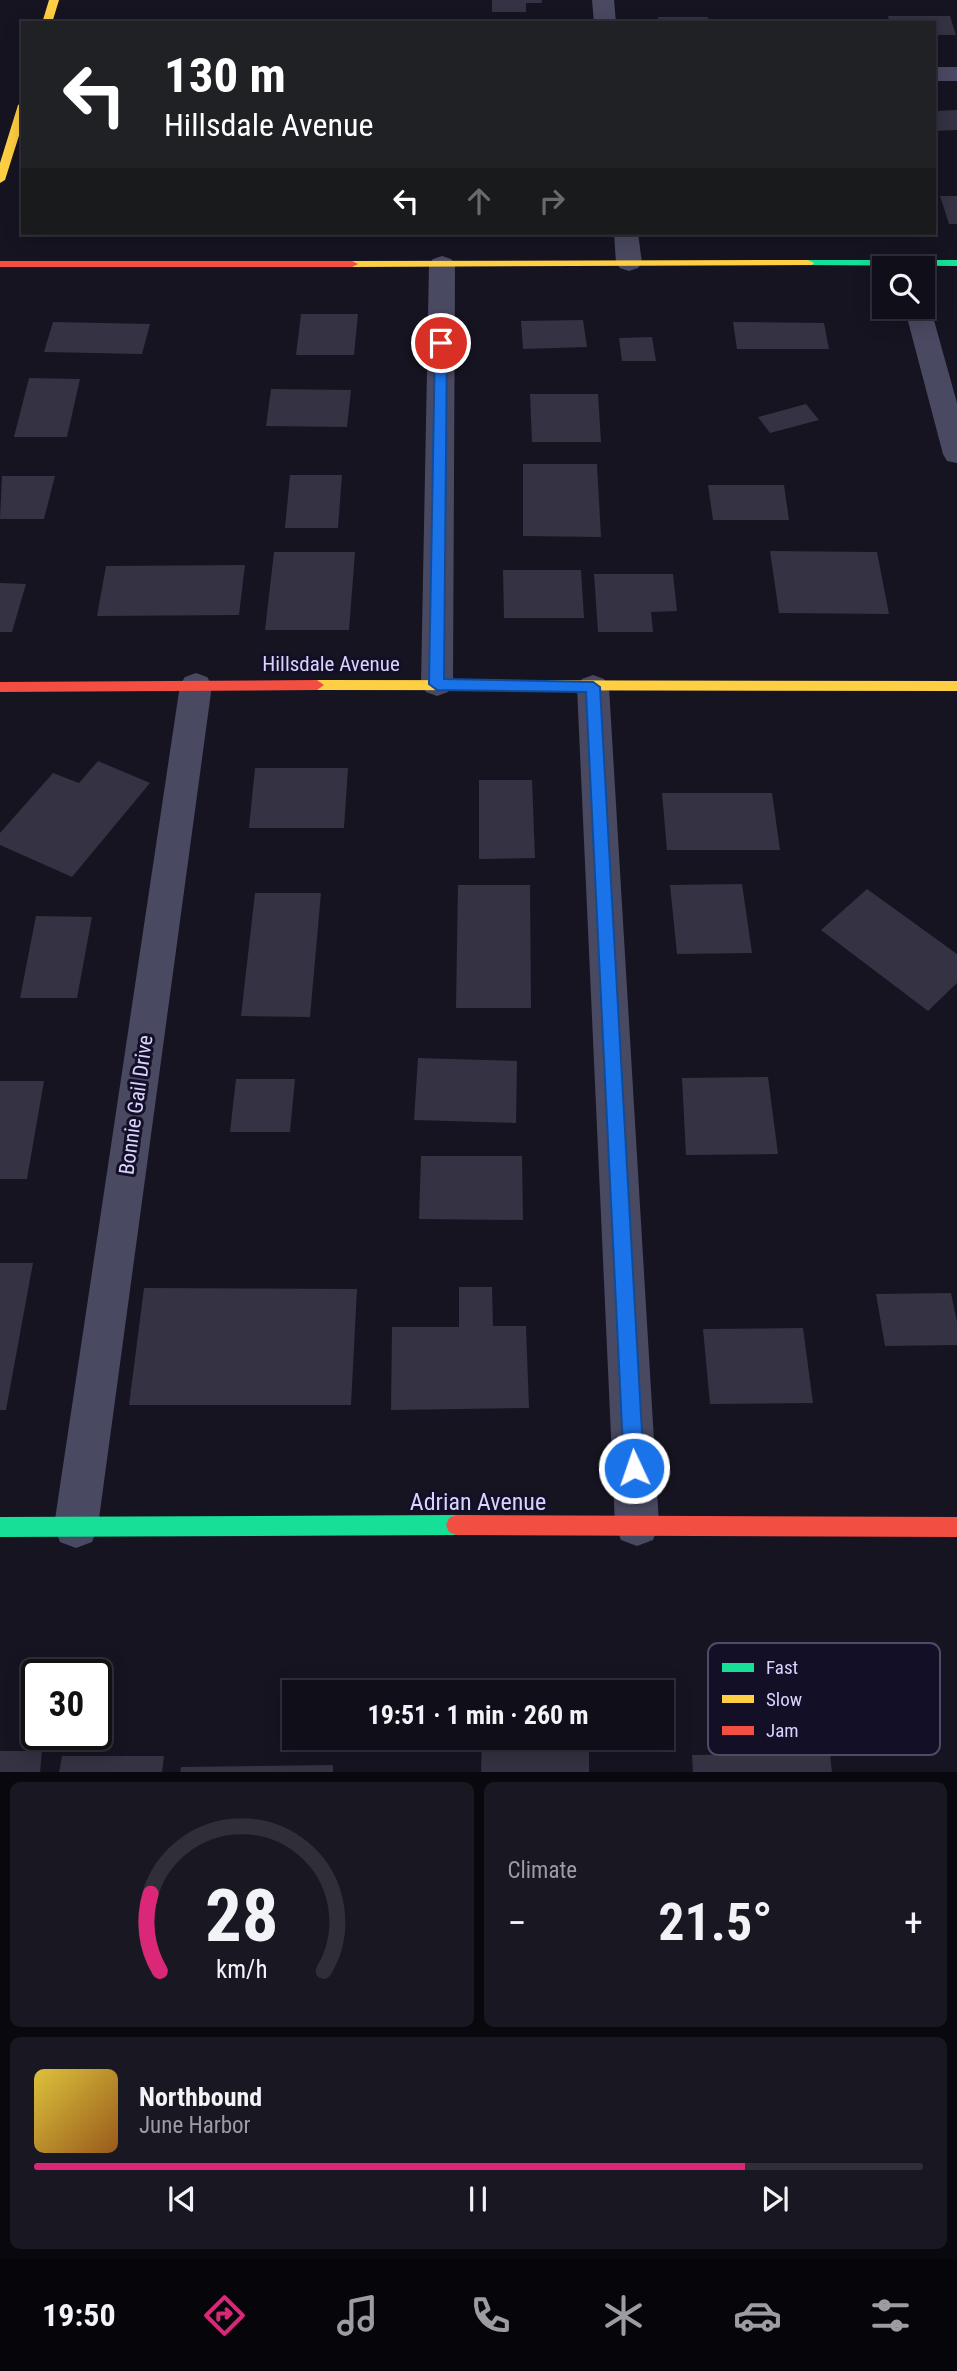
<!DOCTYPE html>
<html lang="en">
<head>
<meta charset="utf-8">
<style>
  :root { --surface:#100f19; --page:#191822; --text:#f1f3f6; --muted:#9c9ca2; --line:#302f38; --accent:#db2777 }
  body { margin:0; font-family:"Roboto Condensed",sans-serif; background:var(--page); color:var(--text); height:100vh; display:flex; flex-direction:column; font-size:26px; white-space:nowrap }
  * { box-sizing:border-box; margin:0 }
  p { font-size:23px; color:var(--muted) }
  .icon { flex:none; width:38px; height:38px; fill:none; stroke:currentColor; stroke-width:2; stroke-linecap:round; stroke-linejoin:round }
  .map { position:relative; height:1772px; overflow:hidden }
  .drawer { display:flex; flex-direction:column; gap:10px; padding:10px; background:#09080e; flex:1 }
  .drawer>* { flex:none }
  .top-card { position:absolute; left:21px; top:21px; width:915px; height:214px; border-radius:0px; box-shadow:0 4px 18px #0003,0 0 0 2px var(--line); background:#202124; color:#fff; overflow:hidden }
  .fabs { position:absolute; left:872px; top:256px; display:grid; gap:14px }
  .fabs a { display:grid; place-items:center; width:63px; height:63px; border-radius:0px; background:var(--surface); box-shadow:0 4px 18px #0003,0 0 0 2px var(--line); font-size:35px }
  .speed { position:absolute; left:21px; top:1659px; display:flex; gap:14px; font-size:35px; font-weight:700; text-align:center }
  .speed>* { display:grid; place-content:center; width:91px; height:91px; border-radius:50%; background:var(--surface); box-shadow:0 4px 18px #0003,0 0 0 2px var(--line); line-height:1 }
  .speed .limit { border:4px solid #111; border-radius:10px; background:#fff; color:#111 }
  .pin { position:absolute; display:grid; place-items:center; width:60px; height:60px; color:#fff; margin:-30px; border:4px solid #fff; border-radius:50%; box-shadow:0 2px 7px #0007 }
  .me { position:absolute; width:77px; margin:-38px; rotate:357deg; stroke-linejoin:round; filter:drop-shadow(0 0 5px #0008) }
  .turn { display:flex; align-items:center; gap:24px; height:147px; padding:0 28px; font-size:32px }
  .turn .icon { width:91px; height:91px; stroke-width:2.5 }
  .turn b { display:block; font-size:49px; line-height:60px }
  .lanes { display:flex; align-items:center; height:66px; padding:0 28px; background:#0003; justify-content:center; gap:35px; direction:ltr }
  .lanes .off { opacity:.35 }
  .big { font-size:52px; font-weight:700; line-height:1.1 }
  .drawer .tile { flex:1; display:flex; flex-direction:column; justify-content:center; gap:10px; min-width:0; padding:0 24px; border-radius:10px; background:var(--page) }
  .drawer .dial { align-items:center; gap:0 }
  .dial svg { height:182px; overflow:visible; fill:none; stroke:var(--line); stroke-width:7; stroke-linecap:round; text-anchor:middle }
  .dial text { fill:var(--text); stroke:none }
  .song { display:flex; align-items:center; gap:21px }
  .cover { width:84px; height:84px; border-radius:10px; background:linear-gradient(135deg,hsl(50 70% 55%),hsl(30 70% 35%)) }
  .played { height:7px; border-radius:4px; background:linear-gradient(90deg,var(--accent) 80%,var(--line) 80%) }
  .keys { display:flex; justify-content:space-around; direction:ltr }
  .heat { display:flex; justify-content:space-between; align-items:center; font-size:38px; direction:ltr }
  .drawer .tiles { flex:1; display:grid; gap:10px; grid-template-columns:1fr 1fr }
  .tile:last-child { grid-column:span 2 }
  .trip { position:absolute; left:282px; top:1680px; width:392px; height:70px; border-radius:0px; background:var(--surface); box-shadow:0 4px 18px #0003,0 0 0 2px var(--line); font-weight:700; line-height:70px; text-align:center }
  .menu { display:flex; height:112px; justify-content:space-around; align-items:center; background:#06060a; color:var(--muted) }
  .menu .icon { width:49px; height:49px }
  .menu .current { color:var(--accent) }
  .menu b { font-size:32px; color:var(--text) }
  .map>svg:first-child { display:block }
</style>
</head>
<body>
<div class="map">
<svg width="957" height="1773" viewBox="0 0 957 1773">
  <rect width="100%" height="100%" fill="#161421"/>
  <path fill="#343243" d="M492,0H542V3H526V12H492Z
    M888,16H950L956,35H934V23H890Z
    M658,17H708L709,23H659Z
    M957,110V130L934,131V111Z
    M940,196H957V224H949Z
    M301,314H358L354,355H296Z
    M583,320L587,347L523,349L521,321Z
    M53,322L150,324L142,354L44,352Z
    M733,322L824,323L829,349H737Z
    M652,337L656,361H622L619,338Z
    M29,378L80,379L67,437H14Z
    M271,389L351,390L347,427L266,426Z
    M530,394H598L601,442H532Z
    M806,404L819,420L770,433L758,417Z
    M523,464H597L601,537L523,536Z
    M290,475H342L338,528H285Z
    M2,476H55L44,519H0Z
    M708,485H784L789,520H713Z
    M770,551L877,552L889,614L779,613Z
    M274,552H355L349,630H265Z
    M245,565L239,615L97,616L106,566Z
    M503,570H581L584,618H504Z
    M594,574H673L677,611L651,612L653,632H598Z
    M0,583L26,584L12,632H0Z
    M98,761L150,783L72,877L0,845V833L53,773L79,783Z
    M255,768H348L344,828H249Z
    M479,780H532L535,858L479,859Z
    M662,793H772L780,850H667Z
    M742,884L752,953L677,954L670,885Z
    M458,885H530L531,1008H456Z
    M867,889L957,954V983L928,1011L821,930Z
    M255,893H321L310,1017L241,1016Z
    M36,916L92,917L77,998H20Z
    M418,1058L517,1061L516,1123L414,1120Z
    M768,1077L778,1154L686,1155L682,1078Z
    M236,1079H295L290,1132H230Z
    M0,1081H44L27,1179H0Z
    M421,1156H522L523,1220L419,1219Z
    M0,1263H33L6,1410H0Z
    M459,1287H492L493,1326H526L529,1408L391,1410L392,1327H459Z
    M144,1288L357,1289L351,1405H129Z
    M951,1293L957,1322V1345L885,1346L876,1294Z
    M803,1328L813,1403L710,1404L703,1329Z
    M482,1738H589V1773H481Z
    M0,1751H42L40,1773H0Z
    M830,1753L832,1773H693L692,1755Z
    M62,1756H164L162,1773H59Z
    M333,1765V1773H180L181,1767Z"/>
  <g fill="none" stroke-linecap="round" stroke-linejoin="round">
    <path fill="#4a4962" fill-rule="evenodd" d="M592,0H614L616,23H594Z
      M934,67H957V81H934Z
      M614,233H638L642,263L638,268L629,271L620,268L616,263Z
      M442,256L451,259L455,264L453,684L448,692L437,696L426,692L421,684L429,264L433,259Z
      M922,299L930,306L957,403V463L947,461L943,454L904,306H922Z
      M196,673L207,677L212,685L98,1526L92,1542L76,1548L60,1542L54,1526L180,685L185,677Z
      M593,675L604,679L609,687L659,1524L653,1540L637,1546L621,1540L615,1524L577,687L582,679Z"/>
    <path fill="#16e098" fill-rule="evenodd" d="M808,260H957V266L804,265L802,263Z
      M456,1515L463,1518L466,1525L463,1532L456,1535L0,1537V1517Z"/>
    <path fill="#ffcf43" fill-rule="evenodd" d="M49,0H59L52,23H42Z
      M23,102V123L5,180L0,183V163L18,105Z
      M808,260L814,263L812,265L352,267L346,264L352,261Z
      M317,680L957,681V691L317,690L310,685Z"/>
    <path fill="#f24e42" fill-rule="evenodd" d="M0,261H352L358,264L352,267H0Z
      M317,680L324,685L317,690L0,692V682Z
      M456,1515L957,1517V1537L456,1535L449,1532L446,1525L449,1518Z"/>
  </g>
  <path fill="#1a73e8" stroke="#114b97" stroke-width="2" d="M441,339L447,343L444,679L593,682L600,687L644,1468L641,1475L634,1478L627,1475L624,1468L586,692L437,690L429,684L435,343Z"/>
  <g text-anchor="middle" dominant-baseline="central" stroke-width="6" stroke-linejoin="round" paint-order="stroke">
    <g font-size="21" fill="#d9d4ff" stroke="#130f26">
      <text x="331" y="664">Hillsdale Avenue</text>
      <text transform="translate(136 1105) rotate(-82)">Bonnie Gail Drive</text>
    </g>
    <g font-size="24" fill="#d9d4ff" stroke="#130f26">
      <text x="478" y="1502">Adrian Avenue</text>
    </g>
  </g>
  <rect x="708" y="1643" width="232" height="112" rx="10" fill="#130f26" stroke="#4e4a67" stroke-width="2"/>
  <rect x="722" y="1663" width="32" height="9" fill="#16e098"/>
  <rect x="722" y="1695" width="32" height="8" fill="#ffcf43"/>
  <rect x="722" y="1726" width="32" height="9" fill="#f24e42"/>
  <g font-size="19" fill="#d9d4ff">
    <text x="766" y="1674">Fast</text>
    <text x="766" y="1706">Slow</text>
    <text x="766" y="1737">Jam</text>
  </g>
</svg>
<div class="fabs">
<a><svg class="icon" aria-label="search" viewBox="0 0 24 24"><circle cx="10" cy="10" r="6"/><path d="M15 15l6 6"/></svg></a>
</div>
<div class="speed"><div class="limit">30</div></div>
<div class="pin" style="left:441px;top:343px;background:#d93025"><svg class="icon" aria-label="arrive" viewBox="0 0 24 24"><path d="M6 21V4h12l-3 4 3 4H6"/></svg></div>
<svg class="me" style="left:634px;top:1468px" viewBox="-20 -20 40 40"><circle r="17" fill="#1a73e8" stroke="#fff" stroke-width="3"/><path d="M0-11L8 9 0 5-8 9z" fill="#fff"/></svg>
<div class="trip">19:51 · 1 min · 260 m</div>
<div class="top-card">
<div class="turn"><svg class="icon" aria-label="left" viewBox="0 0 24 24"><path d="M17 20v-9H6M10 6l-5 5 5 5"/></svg><div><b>130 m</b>Hillsdale Avenue</div></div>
<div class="lanes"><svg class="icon" aria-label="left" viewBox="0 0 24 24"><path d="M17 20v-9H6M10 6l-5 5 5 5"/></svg><svg class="icon off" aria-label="ahead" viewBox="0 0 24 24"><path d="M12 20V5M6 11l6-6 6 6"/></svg><svg class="icon off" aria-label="right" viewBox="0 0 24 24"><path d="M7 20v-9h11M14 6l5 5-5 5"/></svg></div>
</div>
</div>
<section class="drawer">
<div class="tiles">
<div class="tile dial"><svg viewBox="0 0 100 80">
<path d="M14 69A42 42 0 1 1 86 69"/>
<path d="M14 69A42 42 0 0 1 10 35" stroke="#db2777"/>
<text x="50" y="56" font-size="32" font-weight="700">28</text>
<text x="50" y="72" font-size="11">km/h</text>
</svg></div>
<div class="tile"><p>Climate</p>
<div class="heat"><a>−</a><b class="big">21.5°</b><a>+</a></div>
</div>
<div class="tile">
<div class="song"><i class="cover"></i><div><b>Northbound</b><p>June Harbor</p></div></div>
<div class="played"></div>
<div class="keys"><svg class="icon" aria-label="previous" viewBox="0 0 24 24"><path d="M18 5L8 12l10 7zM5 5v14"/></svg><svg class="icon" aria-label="pause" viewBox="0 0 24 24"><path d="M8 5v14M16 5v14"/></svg><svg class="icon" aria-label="next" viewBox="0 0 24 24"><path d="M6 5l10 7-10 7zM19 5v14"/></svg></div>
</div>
</div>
</section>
<nav class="menu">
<b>19:50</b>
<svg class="icon current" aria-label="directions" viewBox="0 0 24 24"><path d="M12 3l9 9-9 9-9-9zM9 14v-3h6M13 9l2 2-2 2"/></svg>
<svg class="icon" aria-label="music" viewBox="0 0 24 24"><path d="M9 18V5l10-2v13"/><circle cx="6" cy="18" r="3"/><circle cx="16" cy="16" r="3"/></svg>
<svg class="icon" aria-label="phone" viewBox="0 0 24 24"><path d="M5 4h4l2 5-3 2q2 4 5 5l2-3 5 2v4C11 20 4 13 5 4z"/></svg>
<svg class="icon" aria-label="climate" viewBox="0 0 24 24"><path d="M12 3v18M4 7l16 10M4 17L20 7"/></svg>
<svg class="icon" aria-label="car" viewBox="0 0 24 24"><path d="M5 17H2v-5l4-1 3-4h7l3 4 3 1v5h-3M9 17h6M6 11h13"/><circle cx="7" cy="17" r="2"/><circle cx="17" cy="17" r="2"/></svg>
<svg class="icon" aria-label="filters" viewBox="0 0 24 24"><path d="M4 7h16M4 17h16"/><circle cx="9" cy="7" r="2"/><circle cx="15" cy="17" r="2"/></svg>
</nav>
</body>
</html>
